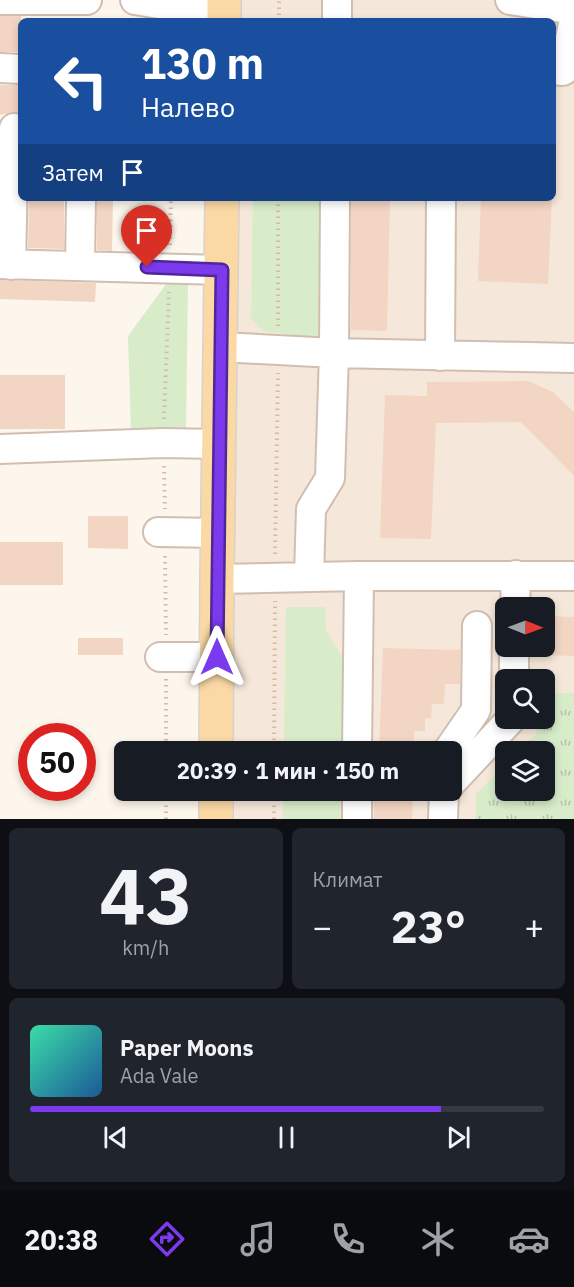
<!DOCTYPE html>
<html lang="ru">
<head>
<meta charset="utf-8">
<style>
  :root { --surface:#171b24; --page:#20242c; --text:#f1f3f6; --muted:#9ea1a6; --line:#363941; --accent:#7c3aed }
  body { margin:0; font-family:"IBM Plex Sans",sans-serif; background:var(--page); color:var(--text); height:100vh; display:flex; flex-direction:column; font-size:22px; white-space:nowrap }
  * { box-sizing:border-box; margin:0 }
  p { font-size:20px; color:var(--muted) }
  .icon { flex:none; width:33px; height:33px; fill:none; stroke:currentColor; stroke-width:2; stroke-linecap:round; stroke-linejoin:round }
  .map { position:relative; height:819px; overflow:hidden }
  .side { display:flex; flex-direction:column; gap:9px; padding:9px; background:#0d0f14; flex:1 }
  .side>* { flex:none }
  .banner { position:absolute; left:18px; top:18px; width:538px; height:183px; border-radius:9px; box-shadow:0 3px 9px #0003; background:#1a4fa0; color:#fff; overflow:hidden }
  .needle { width:39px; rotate:91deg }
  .controls { position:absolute; left:495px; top:597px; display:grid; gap:12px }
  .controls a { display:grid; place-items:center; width:60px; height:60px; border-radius:9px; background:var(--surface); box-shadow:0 3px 9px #0003; font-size:30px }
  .speed { position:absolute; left:18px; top:723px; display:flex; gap:12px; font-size:30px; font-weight:700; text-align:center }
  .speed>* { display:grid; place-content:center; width:78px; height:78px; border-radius:50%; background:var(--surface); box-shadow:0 3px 9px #0003; line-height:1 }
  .speed .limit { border:9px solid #d22; background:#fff; color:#111 }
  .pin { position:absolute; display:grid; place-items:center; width:51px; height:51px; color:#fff; margin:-62px -26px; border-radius:50% 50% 50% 0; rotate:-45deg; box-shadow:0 0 6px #0007 }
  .pin .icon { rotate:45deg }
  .me { position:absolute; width:66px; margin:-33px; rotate:0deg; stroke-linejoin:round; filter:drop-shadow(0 0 4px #0008) }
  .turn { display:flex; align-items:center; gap:21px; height:126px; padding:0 24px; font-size:27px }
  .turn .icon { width:78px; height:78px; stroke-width:2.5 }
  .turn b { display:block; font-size:42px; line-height:51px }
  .then { display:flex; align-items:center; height:57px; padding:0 24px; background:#0003; gap:12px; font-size:22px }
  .big { font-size:45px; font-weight:800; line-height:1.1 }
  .side .card { flex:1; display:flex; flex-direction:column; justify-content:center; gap:9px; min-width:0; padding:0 21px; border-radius:9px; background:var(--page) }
  .side .dial { align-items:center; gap:0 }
  .dial b { font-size:78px; line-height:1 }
  .song { display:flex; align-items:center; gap:18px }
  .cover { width:72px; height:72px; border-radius:9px; background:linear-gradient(135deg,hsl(160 70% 55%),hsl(210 70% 35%)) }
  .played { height:6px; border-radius:3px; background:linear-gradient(90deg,var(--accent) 80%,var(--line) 80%) }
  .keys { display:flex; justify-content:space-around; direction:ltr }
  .heat { display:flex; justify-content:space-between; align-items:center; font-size:33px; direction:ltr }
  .side .tiles { flex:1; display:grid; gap:9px; grid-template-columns:1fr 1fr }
  .card:last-child { grid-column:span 2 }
  .trip { position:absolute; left:114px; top:741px; width:348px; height:60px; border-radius:9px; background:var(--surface); box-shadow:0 3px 9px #0003; font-weight:800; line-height:60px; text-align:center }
  .menu { display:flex; height:96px; justify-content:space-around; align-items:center; background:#090b0e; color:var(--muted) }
  .menu .icon { width:42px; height:42px }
  .menu .on { color:var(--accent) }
  .menu b { font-size:27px; color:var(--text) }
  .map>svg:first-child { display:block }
</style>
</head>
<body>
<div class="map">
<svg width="574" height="819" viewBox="0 0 574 819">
  <defs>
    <pattern id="park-tufts" width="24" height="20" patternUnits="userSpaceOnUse" patternTransform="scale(1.5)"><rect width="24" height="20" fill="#d8ecc9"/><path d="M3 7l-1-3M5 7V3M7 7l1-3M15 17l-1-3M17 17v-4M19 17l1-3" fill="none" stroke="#b4c2a5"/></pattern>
  </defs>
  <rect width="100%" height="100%" fill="#fdf6ec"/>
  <path fill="#f5e8da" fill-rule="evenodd" d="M224,0H574V819H216V791L452,790V752L216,751L222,198H554V21H224ZM506,608H544V646H506ZM506,680H544V718H506ZM506,752H544V790H506Z"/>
  <path fill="#d8ecc9" d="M253,198H327L326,330L315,338L264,331L251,319Z
    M169,280L188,282L186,433H131L128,336Z
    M286,607H325L326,631L343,658L342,751H284Z
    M283,791H341L340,819H283Z"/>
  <path fill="url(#park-tufts)" d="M545,693H574V819H476V794L505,765L506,790H544V752L519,751L536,734L537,719L544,718Z"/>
  <path fill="#f3d5c3" d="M0,16H21V52H0Z
    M0,85H21V113L14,112L0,115Z
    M29,198H64V249L28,248Z
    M97,198H113L112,251L97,250Z
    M351,198H390L387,331L351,330Z
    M481,198H552L548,284L478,281Z
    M0,280L96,283L95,302L0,299Z
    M0,375H65V429H0Z
    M528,381L553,392L574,412V476L521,422L436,423L431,539L380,538L385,395L427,396V382Z
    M88,516H128V549L88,548Z
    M0,542H63V585H0Z
    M544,616L574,617V656L544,655Z
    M78,638H123V655H78Z
    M383,648L460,650V684H445L444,704H432L431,719L425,718V731H414V752H379Z
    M374,790H413L412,819H374Z"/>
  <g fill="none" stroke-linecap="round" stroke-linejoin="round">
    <g stroke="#d1beb0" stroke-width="32">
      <path id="minor" d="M0,0H87
        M135,0L177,7L224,10
        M510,0L574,10
        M337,21V0
        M0,68L21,69
        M554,70L563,71L574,20
        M0,264L222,270
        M11,265L14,128
        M80,266L81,198
        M221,347L334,353L574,358
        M440,356L441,198
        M0,449L163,443L218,444
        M158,532L218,533
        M309,576L311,509L330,478L334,353L335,198
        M217,579L359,576H574
        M515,608L516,575
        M160,657H217
        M514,680V646
        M357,752L359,576
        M447,752L476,710L477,626
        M452,782L512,718
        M357,819V790
        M443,819L444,790"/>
    </g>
    <g stroke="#dad1cd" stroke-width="36">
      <path id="major" d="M224,21V0
        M216,752L217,579L222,198
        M216,819V790"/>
    </g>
    <path stroke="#d9b8a5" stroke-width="4" stroke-dasharray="1.5 4.5" stroke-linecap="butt" d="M279,21V0
      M170,245L171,198
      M278,326V198
      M164,419L169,292
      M164,466L165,509
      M275,554L278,373
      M165,556L166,635
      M166,679V752
      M274,752L275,601
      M251,796L274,797
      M166,819V793L186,794
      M274,819V790"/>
    <use href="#minor" stroke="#fff" stroke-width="28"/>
    <use href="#major" stroke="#fbd9a5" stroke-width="33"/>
  </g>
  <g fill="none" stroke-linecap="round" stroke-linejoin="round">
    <g stroke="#51269a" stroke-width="15">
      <path id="route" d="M147,267L222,270L217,657"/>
    </g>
    <use href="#route" stroke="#7c3aed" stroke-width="10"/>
  </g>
</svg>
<div class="controls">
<a><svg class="needle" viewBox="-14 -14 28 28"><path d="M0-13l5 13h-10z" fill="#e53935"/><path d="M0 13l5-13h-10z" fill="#9ea1a6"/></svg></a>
<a><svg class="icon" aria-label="search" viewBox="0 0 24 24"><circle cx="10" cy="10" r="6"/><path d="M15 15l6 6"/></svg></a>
<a><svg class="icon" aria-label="layers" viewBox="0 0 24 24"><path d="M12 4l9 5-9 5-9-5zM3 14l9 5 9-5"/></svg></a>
</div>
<div class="speed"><div class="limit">50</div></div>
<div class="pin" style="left:147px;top:267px;background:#d93025"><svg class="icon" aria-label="arrive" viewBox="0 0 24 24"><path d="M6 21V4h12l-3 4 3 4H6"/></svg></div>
<svg class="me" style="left:217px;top:657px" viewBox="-20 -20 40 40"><path d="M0-17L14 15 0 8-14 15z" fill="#7c3aed" stroke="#fff" stroke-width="4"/></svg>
<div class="trip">20:39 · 1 мин · 150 m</div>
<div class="banner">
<div class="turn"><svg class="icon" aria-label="left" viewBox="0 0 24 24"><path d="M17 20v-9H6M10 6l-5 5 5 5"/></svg><div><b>130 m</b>Налево</div></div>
<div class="then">Затем<svg class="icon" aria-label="arrive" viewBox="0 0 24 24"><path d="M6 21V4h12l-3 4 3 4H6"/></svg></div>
</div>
</div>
<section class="side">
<div class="tiles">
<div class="card dial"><b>43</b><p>km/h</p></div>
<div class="card"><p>Климат</p>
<div class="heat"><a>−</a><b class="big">23°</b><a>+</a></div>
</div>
<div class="card">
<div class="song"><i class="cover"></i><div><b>Paper Moons</b><p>Ada Vale</p></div></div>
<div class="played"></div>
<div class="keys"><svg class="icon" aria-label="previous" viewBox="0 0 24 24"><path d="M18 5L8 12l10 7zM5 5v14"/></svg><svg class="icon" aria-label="pause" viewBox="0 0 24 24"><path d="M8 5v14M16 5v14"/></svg><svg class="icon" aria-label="next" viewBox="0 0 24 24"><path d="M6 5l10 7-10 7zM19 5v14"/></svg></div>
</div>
</div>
</section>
<nav class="menu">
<b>20:38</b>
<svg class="icon on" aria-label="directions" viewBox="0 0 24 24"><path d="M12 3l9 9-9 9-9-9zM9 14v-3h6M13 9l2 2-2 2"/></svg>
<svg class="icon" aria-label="music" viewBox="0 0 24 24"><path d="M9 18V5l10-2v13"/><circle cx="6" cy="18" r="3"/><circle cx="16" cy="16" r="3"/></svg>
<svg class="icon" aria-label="phone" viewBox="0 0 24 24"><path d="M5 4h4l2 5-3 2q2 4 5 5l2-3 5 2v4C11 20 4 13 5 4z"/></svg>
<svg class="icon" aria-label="climate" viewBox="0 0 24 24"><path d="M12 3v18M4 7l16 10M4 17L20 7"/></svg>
<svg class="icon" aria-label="car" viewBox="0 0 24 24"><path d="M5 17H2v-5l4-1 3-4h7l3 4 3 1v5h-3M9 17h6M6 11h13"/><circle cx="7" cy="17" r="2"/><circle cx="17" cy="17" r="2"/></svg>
</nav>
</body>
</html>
